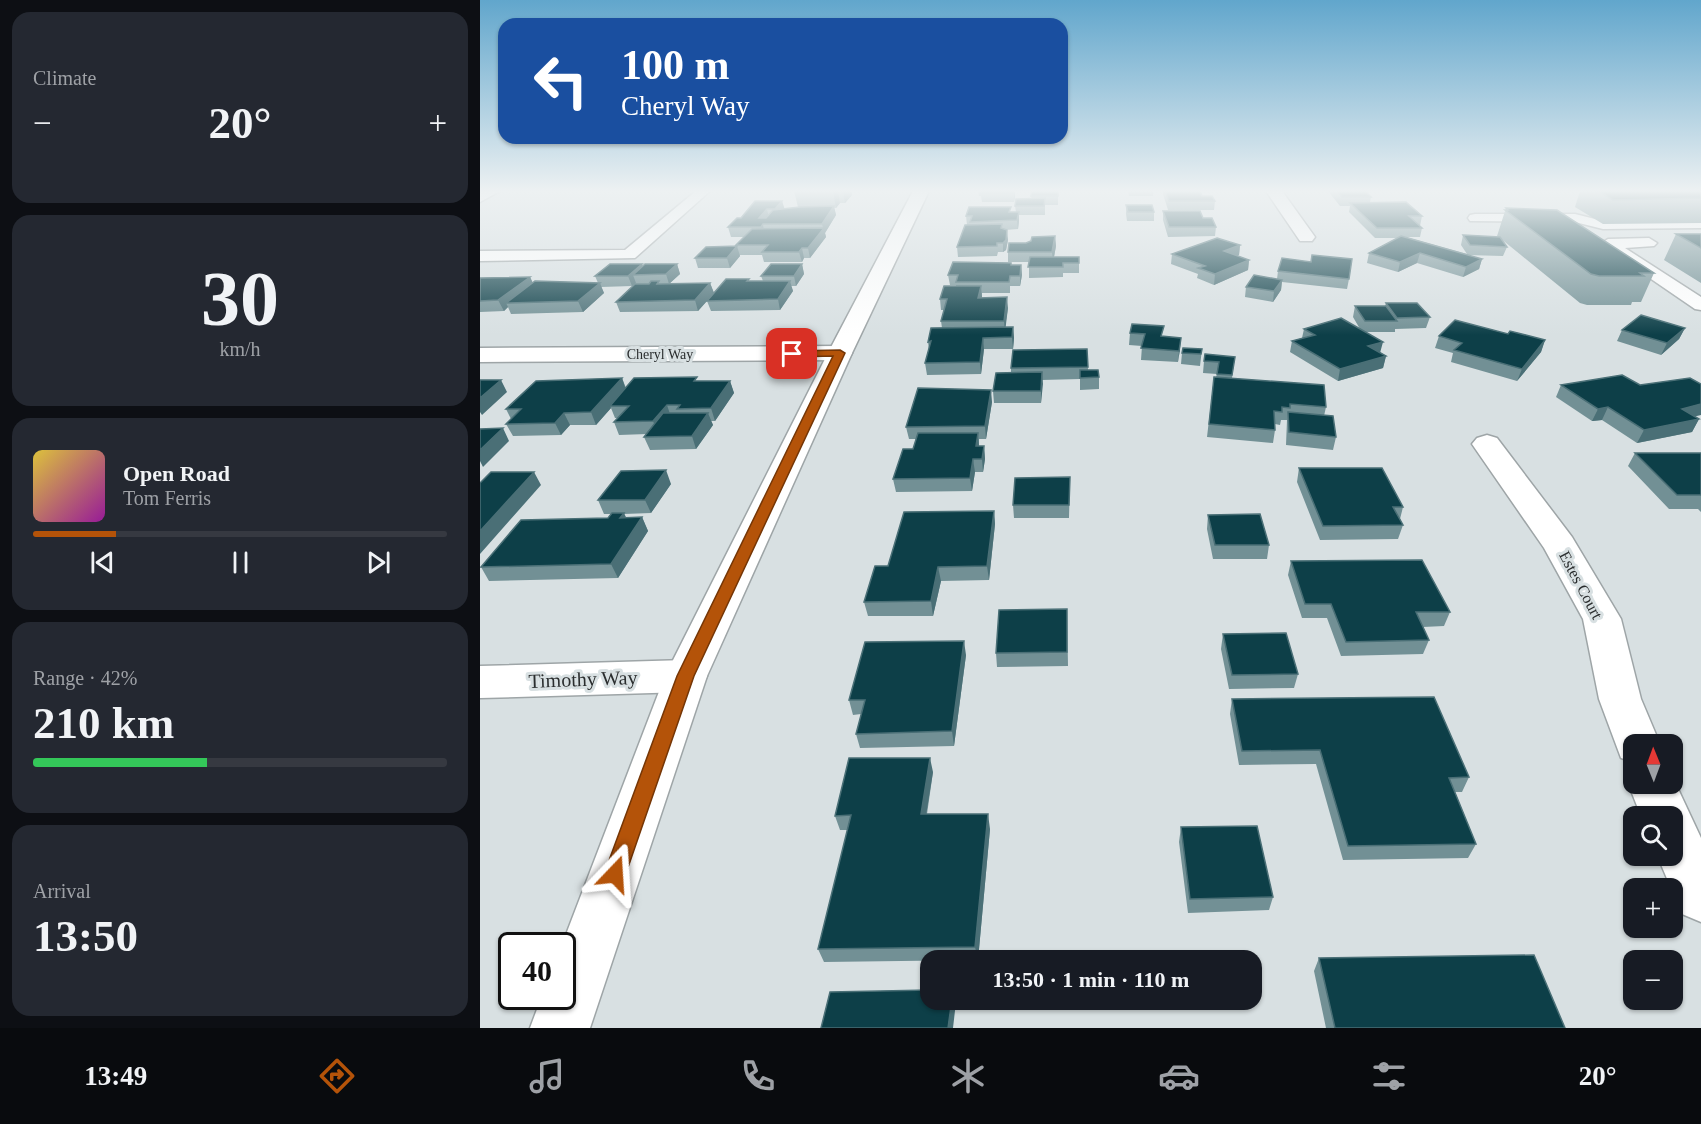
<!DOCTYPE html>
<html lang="en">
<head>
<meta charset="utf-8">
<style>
  :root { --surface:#171b24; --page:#242831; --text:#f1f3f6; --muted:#9ea1a6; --line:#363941; --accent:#b45309 }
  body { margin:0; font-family:"Times New Roman",serif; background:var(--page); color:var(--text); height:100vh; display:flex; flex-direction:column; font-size:22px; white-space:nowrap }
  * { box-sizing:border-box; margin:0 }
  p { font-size:20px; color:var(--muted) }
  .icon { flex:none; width:33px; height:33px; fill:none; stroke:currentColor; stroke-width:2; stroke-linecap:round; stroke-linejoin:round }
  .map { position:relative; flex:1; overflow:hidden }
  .details { display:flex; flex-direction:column; gap:12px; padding:12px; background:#0d0f14; width:480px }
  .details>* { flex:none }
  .top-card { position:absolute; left:18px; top:18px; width:570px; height:126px; border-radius:18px; box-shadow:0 2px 4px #0004; background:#1a4fa0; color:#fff; overflow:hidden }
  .needle { width:39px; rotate:359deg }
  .buttons { position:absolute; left:1143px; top:734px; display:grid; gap:12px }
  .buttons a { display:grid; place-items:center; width:60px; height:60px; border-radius:12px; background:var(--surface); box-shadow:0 2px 4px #0004; font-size:30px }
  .speed { position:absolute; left:18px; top:932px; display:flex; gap:12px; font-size:30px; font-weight:700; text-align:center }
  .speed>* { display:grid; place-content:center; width:78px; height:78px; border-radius:50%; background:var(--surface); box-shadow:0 2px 4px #0004; line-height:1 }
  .speed .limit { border:3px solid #111; border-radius:9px; background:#fff; color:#111 }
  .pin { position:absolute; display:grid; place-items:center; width:51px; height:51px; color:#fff; margin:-26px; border-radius:12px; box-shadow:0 3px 9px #0006 }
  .me { position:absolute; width:66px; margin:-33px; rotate:20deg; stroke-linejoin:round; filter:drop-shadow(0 0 4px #0008) }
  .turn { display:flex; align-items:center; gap:21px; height:126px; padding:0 24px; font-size:27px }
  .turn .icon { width:78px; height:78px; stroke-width:2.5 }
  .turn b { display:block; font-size:42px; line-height:51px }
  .big { font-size:45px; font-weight:800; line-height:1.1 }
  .details .widget { flex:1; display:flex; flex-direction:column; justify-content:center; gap:9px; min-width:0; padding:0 21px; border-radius:18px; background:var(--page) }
  .details .dial { align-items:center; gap:0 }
  .dial b { font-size:78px; line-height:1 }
  .song { display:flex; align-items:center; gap:18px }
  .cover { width:72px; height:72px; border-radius:9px; background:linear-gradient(135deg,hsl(50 70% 55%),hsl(300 70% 35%)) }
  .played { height:6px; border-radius:3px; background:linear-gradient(90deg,var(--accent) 20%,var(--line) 20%) }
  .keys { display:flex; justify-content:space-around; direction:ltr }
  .heat { display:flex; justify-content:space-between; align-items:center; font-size:33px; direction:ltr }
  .charge { height:9px; border-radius:4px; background:linear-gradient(90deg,#34c759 42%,var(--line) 0) }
  .trip { position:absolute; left:440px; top:950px; width:342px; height:60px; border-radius:18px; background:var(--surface); box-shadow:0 2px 4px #0004; font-weight:800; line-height:60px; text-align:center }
  .dock { display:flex; height:96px; justify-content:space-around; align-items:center; background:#090b0e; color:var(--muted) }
  .dock .icon { width:42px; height:42px }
  .dock .on { color:var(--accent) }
  .dock b { font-size:27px; color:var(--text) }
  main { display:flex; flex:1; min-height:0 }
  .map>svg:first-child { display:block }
</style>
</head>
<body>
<main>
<section class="details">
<div class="widget"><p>Climate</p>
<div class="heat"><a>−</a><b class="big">20°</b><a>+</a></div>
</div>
<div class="widget dial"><b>30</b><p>km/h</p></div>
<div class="widget">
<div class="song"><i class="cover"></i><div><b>Open Road</b><p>Tom Ferris</p></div></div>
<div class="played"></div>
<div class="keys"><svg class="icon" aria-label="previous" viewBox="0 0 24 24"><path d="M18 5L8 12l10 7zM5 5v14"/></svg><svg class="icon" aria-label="pause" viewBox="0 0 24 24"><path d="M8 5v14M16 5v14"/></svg><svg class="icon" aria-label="next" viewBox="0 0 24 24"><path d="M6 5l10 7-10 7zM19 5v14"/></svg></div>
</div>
<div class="widget"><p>Range · 42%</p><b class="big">210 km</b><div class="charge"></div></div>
<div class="widget"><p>Arrival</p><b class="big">13:50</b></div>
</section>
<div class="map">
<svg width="1221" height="1028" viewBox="0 0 1221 1028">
  <rect width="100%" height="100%" fill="#d8e0e2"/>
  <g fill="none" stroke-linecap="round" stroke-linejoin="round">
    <g stroke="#9ea5a7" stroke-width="3">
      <path id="lane" d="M3,191H20L0,202V193Z
        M216,191H230L155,258L0,261V251L145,250Z
        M995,214H1095L1123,221L1221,220V228L1123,229L1095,222L990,221L988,218L990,215Z
        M1169,238L1177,243L1174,246L1145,248L1221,297V310L1215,309L1120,244L1128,239Z"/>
    </g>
    <g stroke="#9ea5a7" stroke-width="3">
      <path id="street" d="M786,191H802L835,237L832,241H820Z
        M360,346L369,348L372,353L369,358L360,360L0,362V348Z
        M1007,435L1017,438L1092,537L1141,619L1161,699L1180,744H1154V762L1141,758L1119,699L1103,619L1064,548L992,444L997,438Z
        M206,660L221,665L227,676L221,687L206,692L0,698V666Z
        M1154,772V783H1192V776L1221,838V922L1202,914L1177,855H1192V816H1161L1148,783Z"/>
    </g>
    <g stroke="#9ea5a7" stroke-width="3">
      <path id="secondary" d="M433,191H449L372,353L227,676L110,1028H50L62,996H82V945L185,676L348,353Z"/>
    </g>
    <use href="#lane" fill="#fff" fill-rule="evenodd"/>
    <use href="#street" fill="#fff" fill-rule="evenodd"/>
    <use href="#secondary" fill="#fff" fill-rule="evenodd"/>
  </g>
  <path fill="#729095" d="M314,191H371L372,195L365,203H360L356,208H354L356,215L345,233L346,237L330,258H324L322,262H284L282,255H260V256L250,268H218L215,258L257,246L256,245L265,237H251L248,227L261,218L302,201L304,209L318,207Z
    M498,191H535V196L534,202H502L501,196H499Z
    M552,191H578V205H565V215H539L538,229L525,230L528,240L526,250L523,252H518L517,256L478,257L477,247L487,225L486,216L536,212L535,206L551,199Z
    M648,191H673V196H649Z
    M683,191H720L722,196L735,201L734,210H688L683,194Z
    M848,191H889L888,194L891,197L890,202L942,216L940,226L942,228L940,237H926L987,254L981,245L983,235L1019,237L1017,236L1018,233L1026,208L1174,273L1161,302H1152L1151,305H1107L1100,303L1020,238L1027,247L1023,256L987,255L1002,259L999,269L983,277L937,263L918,272L887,263L889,253L918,238H895L869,212L870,206H860Z
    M1100,191H1221V223L1123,224L1095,207Z
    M646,205L674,212V221H647L646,214Z
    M683,211L723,218L736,227L735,236L688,237L683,220Z
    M1196,234H1221V283L1184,260Z
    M575,236L576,246L574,257H599V273H583V277L549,278V262H528V252L546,243Z
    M760,245L759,255L757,256L769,260L768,270L734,285L717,278L718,274L691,264L692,254Z
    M197,264L200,274L190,283H230L234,293L270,281H283L281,276L322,264L324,274L316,286H311L313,291L300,310L231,311L227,301L218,311L140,312L136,302L156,283L152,286L121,287L124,293L103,312L31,314L28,307L24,311L0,312V278L50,277L53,283H118L115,276L163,266Z
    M531,265H541L542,275L540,286H530V293H502V298L528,308L525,327H533L534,338L533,349H504L501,374L447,375L445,363L449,350L448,342L462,328L461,321L464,310H461L460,299L476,286V285H470L468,275Z
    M798,271L869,279L867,289L802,282L801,290L793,302L765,297L766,287L797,279Z
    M906,303L950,317L946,328L915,329V332H886L901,353L906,356L903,368L858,381L810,352L812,341L822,338L824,329H880L873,317L875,306H905Z
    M1205,328L1199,339L1181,355L1137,341L1142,330Z
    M650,333L683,336L700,349L698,362L661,360L662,346L649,345Z
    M1028,334L1065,340L1061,352L1037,381L971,362L973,353L955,348L959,336Z
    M607,349L608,370L619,377V389L600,390V379L562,380L561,403H514L513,391L531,373V368Z
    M722,349L720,366L701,364L702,353Z
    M755,357L752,378L846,407L844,416L856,437L853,450L806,445L807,420H801L800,425L795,424V430L793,443L727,437L734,377H736L737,374L723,373L724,361Z
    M142,378L146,388L219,381H250L254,393L235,421H231L233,425L216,449L170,450L164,437L167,434L139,435L134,422L138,418H135L131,408L116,425H90L81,435L33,436L26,424L31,419L26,409Z
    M1081,385L1215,417L1219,419L1212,432L1157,443L1122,420L1112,421L1076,397Z
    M512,402L506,439H499V446H504L505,459L503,472H495L492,491L416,492L413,479L433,449L436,439H429L426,427Z
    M1155,453H1221V512L1218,509H1189L1148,466Z
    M819,468L923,507L920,519L923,525L918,539L840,540L817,482Z
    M590,477L589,518H534L533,505Z
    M191,484L171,513L144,514L146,518L162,517L168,531L138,578L9,581L1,567L128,518L131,514H124L118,500Z
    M514,511L515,524L509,580L461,581L453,616H388L384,602L408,566Z
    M728,515L789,545L787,559H733L727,529Z
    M811,561L970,612L964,626L943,627L949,640L943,654L861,656L847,618H822L808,575Z
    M587,609L588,666L517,667L516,653Z
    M743,634L818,674L814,688L749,689L741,649Z
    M486,655L474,746L380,748L376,734L381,714L373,715L369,700Z
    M752,699L989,777L982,792H975L996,844L988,858L863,860L836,764L759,765L750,714Z
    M453,772L447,814L510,829L498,960L344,962L338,949L368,830H360L355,816Z
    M701,827L793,897L789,910L708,913L699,842Z
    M839,958L1085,1028H846L834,971Z"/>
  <path fill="#4a6f76" d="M353,191H358L360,203L356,208Z
    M363,191H371L372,195L365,203Z
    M534,191H535V196L534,202Z
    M302,201L305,210L297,218L295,209Z
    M354,206L356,215L345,233L346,237L330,258L328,248L343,228L342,224Z
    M287,209L289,218L283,225L285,234L283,236L279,218Z
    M539,212V221L538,229L537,220Z
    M527,230L528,240L526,250L523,252V243Z
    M575,236L576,246L573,262L572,252Z
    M760,245L759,255L743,261L744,251Z
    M257,246L260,256L250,268L247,258Z
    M322,248L324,258L322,262L319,252Z
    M940,253L937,263L918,272L920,262Z
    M1002,259L999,269L983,277L986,267Z
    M769,260L768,270L734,285L735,274Z
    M162,264L166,274L153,275L156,283L152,286L148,276Z
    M197,264L200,274L189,284L186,274Z
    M322,264L324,274L316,286L314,276Z
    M541,265L542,275L540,286V276Z
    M50,277L55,288L26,303L28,307L24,311L18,300Z
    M802,280L801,290L793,302L794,291Z
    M310,281L313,291L300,310L298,299Z
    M120,283L124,293L103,312L98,301Z
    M230,283L234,293L218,311L215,300Z
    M501,286L502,297L499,308L498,298Z
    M527,297L528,308L525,332L524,321Z
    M533,327L534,338L533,349L532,337Z
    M1205,328L1199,339L1181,355L1187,343Z
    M503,338L504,349L501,374L500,362Z
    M701,338L700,349L698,362L699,351Z
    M1065,340L1061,352L1037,381L1042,369Z
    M903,342L900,353L888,346Z
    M906,356L903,368L858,381L860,369Z
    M562,372L563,384L561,403V391Z
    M142,378L146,390L130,406L131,408L116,425L111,412Z
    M21,380L27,392L2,415L0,412V398Z
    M250,381L254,393L235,421L231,408Z
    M511,390L512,402L506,439L505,426Z
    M1221,404V415L1196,421L1202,409Z
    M187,405L191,417L178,434L173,421Z
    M1128,407L1122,420L1112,421L1118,409Z
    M84,413L90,425L81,435L75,423Z
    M228,413L233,425L216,449L212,436Z
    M1219,419L1212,432L1157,443L1164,430Z
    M23,428L29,441L3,467L0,461V450Z
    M498,433L499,446H496Z
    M504,446L505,459L503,472L502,459Z
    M493,459L495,472L492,491L490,478Z
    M186,470L191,484L171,513L165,500Z
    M54,472L61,485L0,554V531Z
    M514,511L515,524L509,580L507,566Z
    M144,513L150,526L140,518Z
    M162,517L168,531L138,578L131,564Z
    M458,567L461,581L453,616L451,601Z
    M484,641L486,655L474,746L472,731Z
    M450,758L453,772L444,828L441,814Z
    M508,814L510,829L498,960L495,947Z
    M472,999H475L476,1002L473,1028H468Z"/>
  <path fill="#0d3f48" stroke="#4a6f76" stroke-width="1.5" d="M502,191H534V193H501Z
    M552,191H578V196H551Z
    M685,191H720L722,196H732L735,201H689Z
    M857,191H885L891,197H862Z
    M1118,191H1221V198L1133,200Z
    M565,198L564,206H535L536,199Z
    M275,201H302L295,209H287L279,218H286L293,210L320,207L354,206L342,224H283L281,227H248L257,218H261Z
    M926,202L942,216H929L942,228H897L870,203Z
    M646,205H672L674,212H648Z
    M489,207H531L529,212H539L537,220L490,222L492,216H486Z
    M1026,208L1077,210L1174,273H1160L1164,276H1119L1111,274L1025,210H1028Z
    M683,211H720L723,218H732L736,227H689Z
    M522,224L521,228L527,230L526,240L523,243H517V246L477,247L485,225Z
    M344,228L328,248H322L319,252H282L288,245H256L272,229Z
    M1196,234H1221V248Z
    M983,235L1020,237L1027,247L990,245Z
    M575,236L572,252H528L529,243H546L551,241L552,237Z
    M921,236L1002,259L986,267L940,253L920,262L889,253Z
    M737,238L760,245L744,251L769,260L735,274L718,268L725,266L692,254Z
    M257,246L247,258H215L226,247Z
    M832,255L872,259L869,279L798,271L802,258L831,262Z
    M550,257H599V263H583V267H548Z
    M473,262L531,263V265H541L540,276H530L529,282H476L478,275H468Z
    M130,264H162L148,276H115Z
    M165,264H197L186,274L153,275Z
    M291,264H322L314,276H281Z
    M774,275L802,280L794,291L766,287Z
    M50,277L18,300L0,301V278Z
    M246,279H269L267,281H310L298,299L227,301Z
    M55,281L120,283L98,301L26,303Z
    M171,281H179L177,284L230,283L215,300L136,302L155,284H169Z
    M464,286H501L498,298L527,297L524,321H461L467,299H460Z
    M906,303H937L950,317L917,318Z
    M875,306H906L917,321H885Z
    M1161,315L1205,328L1187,343L1142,330Z
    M861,318L903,342L888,346L906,356L860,369L812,341L835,335L824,329Z
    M975,320L1028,334L1030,331L1065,340L1042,369L974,350L982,343L959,336Z
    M652,324L684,326L681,336L701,338L699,351L661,348L665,334L650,333Z
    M533,327L532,337L503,338L500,362L445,363L451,341L448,342L451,328Z
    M703,348L722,349L721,354L702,353Z
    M607,349L608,367L531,368L533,350Z
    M725,354L755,357L752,375L737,374L739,362L724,361Z
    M600,370H618L619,377L600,378Z
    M562,372L561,391H513L516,373Z
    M1142,375L1160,385L1210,378L1221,384V404L1202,409L1219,419L1164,430L1128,407L1118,409L1081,385Z
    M217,377L214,381H250L231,408L197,409L200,405H187L173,421L134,422L149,406H130L154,378Z
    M734,377L844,385L846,407L810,404V408L802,407V412L794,411L795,430L729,424Z
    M142,378L111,412L84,413L75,423L26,424L41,409H26L56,381Z
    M0,380H21L0,398Z
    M438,388L511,390L505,426L426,427Z
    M808,412L853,416L856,437L809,432Z
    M183,413H228L212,436L164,437Z
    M23,428L0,450V429Z
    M438,433H498L496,446H504L502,459H493L490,478L413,479L423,449H433Z
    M1155,453H1221V495H1197Z
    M819,468H902L923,507H913L923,525L843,526Z
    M186,470L165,500H118L141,471Z
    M11,472H54L0,531V483Z
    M590,477L589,505H533L535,478Z
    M514,511L507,566L458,567L451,601L384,602L395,566H408L424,512Z
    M132,513H144L140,518L162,517L131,564L1,567L41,520L128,518Z
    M780,514L789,545H735L728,515Z
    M942,560L970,612H936L949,640L866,642L851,604H825L811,561Z
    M587,609V652L516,653L519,610Z
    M806,633L818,674L752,675L743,634Z
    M484,641L472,731L376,734L385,700H369L385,642Z
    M954,697L989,777L969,778L996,844L868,846L840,750L762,751L752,699Z
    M369,758H450L441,814H508L495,947L338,949L371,815L355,816Z
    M777,826L793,897L710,899L701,827Z
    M1054,955L1085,1028H855L839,958Z
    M450,990V999H472L468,1028H341L350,992Z"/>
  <linearGradient id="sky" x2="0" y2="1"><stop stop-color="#61a6cc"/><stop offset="0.57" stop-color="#edf1f2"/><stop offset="1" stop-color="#edf1f2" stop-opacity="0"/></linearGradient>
  <rect width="1221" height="335" fill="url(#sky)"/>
  <path fill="#b45309" stroke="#753606" stroke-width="1.5" d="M360,350L365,353L214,676L143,882L135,885L127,882L124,874L197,676L353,356L312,357L307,354L312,351Z"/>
  <g text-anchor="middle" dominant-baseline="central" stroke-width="6" stroke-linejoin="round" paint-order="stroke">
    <g font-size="14" fill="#2a2d2e" stroke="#d8e0e2">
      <text x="180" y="354">Cheryl Way</text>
    </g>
    <g font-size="16" fill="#2a2d2e" stroke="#d8e0e2">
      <text transform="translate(1101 585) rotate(62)">Estes Court</text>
    </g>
    <g font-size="20" fill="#2a2d2e" stroke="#d8e0e2">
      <text transform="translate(103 679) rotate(-2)">Timothy Way</text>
    </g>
  </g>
</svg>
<div class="buttons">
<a><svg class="needle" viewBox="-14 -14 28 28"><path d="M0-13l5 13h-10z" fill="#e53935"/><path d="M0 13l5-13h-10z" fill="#9ea1a6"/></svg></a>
<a><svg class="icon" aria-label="search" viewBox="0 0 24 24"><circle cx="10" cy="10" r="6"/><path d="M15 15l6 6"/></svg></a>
<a>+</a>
<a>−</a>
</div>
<div class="speed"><div class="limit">40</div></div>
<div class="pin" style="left:312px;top:354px;background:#d93025"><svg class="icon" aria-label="arrive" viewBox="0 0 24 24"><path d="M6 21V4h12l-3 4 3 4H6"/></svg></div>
<svg class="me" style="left:135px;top:874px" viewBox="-20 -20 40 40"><path d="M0-17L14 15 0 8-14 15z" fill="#b45309" stroke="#fff" stroke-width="4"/></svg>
<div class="trip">13:50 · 1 min · 110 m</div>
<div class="top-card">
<div class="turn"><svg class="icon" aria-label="left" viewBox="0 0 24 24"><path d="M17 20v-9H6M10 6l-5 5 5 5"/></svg><div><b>100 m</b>Cheryl Way</div></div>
</div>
</div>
</main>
<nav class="dock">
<b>13:49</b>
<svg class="icon on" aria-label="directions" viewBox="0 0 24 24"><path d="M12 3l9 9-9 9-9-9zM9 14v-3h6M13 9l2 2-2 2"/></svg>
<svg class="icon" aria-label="music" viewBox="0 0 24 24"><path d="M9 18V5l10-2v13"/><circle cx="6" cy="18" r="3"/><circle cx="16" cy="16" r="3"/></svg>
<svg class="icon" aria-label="phone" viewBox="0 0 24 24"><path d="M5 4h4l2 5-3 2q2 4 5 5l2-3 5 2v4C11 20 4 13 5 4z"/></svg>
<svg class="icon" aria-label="climate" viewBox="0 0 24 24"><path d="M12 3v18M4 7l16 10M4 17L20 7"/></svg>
<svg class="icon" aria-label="car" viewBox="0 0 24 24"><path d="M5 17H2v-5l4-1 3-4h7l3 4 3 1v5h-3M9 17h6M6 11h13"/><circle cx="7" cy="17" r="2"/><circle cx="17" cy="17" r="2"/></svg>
<svg class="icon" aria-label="filters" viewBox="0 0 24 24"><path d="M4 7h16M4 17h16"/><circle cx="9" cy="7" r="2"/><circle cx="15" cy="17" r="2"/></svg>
<b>20°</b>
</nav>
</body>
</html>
